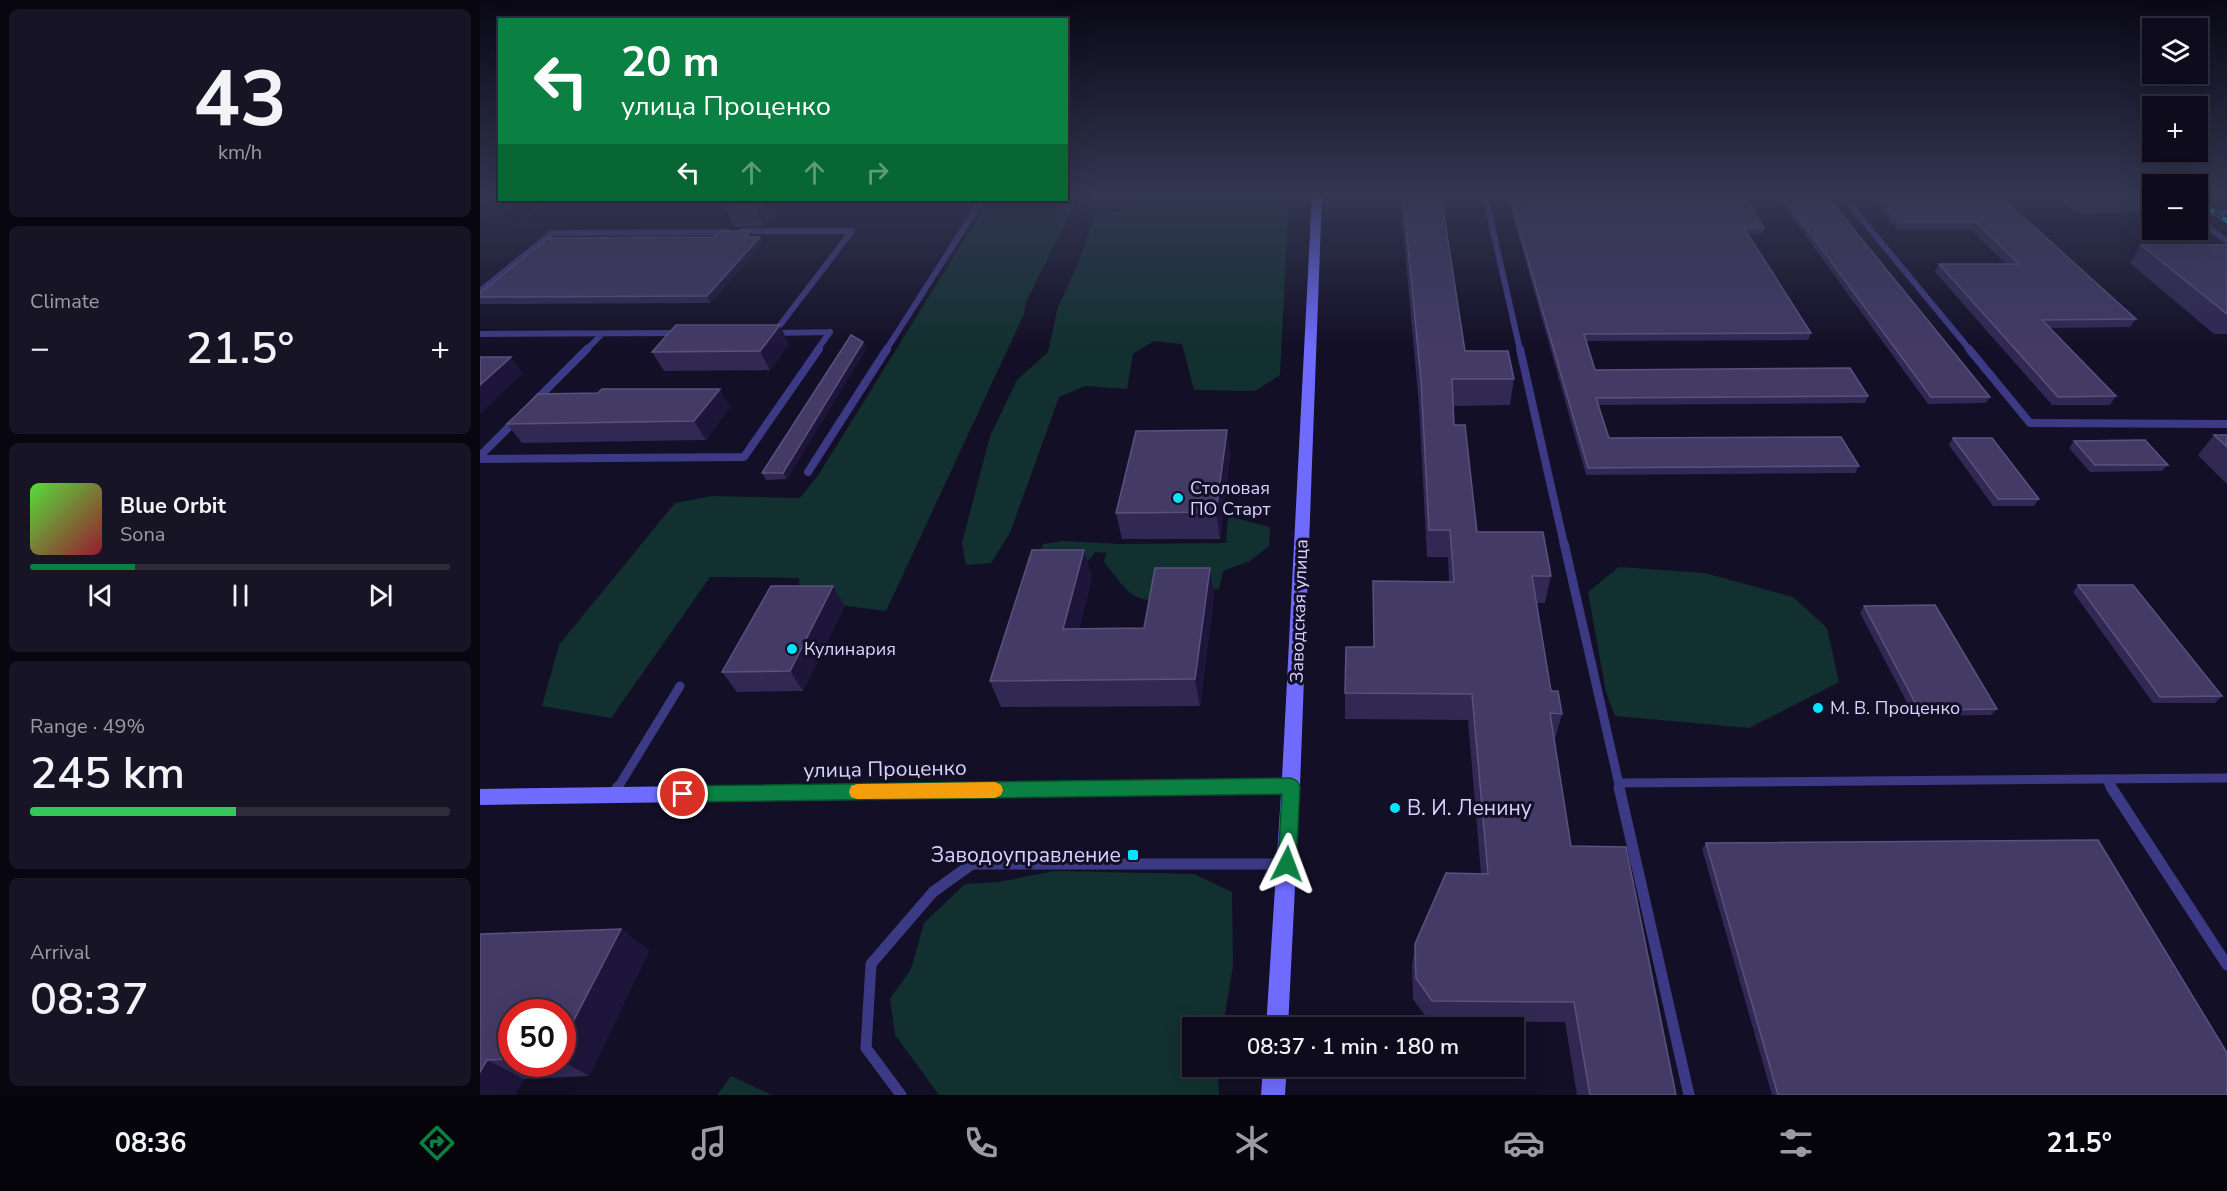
<!DOCTYPE html>
<html lang="en">
<head>
<meta charset="utf-8">
<style>
  :root { --surface:#0e0b1c; --page:#171425; --text:#f1f3f6; --muted:#9b9ba3; --line:#2e2b3b; --accent:#0b8043 }
  body { margin:0; font-family:"Nunito Sans",sans-serif; background:var(--page); color:var(--text); height:100vh; display:flex; flex-direction:column; font-size:22px; white-space:nowrap }
  * { box-sizing:border-box; margin:0 }
  p { font-size:20px; color:var(--muted) }
  .icon { flex:none; width:33px; height:33px; fill:none; stroke:currentColor; stroke-width:2; stroke-linecap:round; stroke-linejoin:round }
  .map { position:relative; flex:1; overflow:hidden }
  .side { display:flex; flex-direction:column; gap:9px; padding:9px; background:#08060f; width:480px }
  .side>* { flex:none }
  .guide { position:absolute; left:18px; top:18px; width:570px; height:183px; border-radius:0px; box-shadow:0 6px 24px #0002,0 0 0 2px var(--line); background:#0b8043; color:#fff; overflow:hidden }
  .fabs { position:absolute; left:1662px; top:18px; display:grid; gap:12px }
  .fabs a { display:grid; place-items:center; width:66px; height:66px; border-radius:0px; background:var(--surface); box-shadow:0 6px 24px #0002,0 0 0 2px var(--line); font-size:30px }
  .speed { position:absolute; left:18px; top:999px; display:flex; gap:12px; font-size:30px; font-weight:700; text-align:center }
  .speed>* { display:grid; place-content:center; width:78px; height:78px; border-radius:50%; background:var(--surface); box-shadow:0 6px 24px #0002,0 0 0 2px var(--line); line-height:1 }
  .speed .limit { border:9px solid #d22; background:#fff; color:#111 }
  .pin { position:absolute; display:grid; place-items:center; width:51px; height:51px; color:#fff; margin:-26px; border:3px solid #fff; border-radius:50%; box-shadow:0 2px 6px #0007 }
  .me { position:absolute; width:66px; margin:-33px; rotate:3deg; stroke-linejoin:round; filter:drop-shadow(0 0 4px #0008) }
  .turn { display:flex; align-items:center; gap:21px; height:126px; padding:0 24px; font-size:27px }
  .turn .icon { width:78px; height:78px; stroke-width:2.5 }
  .turn b { display:block; font-size:42px; line-height:51px }
  .lanes { display:flex; align-items:center; height:57px; padding:0 24px; background:#0003; justify-content:center; gap:30px; direction:ltr }
  .lanes .off { opacity:.35 }
  .big { font-size:45px; font-weight:600; line-height:1.1 }
  .side .card { flex:1; display:flex; flex-direction:column; justify-content:center; gap:9px; min-width:0; padding:0 21px; border-radius:9px; background:var(--page) }
  .side .dial { align-items:center; gap:0 }
  .dial b { font-size:78px; line-height:1 }
  .song { display:flex; align-items:center; gap:18px }
  .cover { width:72px; height:72px; border-radius:9px; background:linear-gradient(135deg,hsl(110 70% 55%),hsl(350 70% 35%)) }
  .played { height:6px; border-radius:3px; background:linear-gradient(90deg,var(--accent) 25%,var(--line) 25%) }
  .keys { display:flex; justify-content:space-around; direction:ltr }
  .heat { display:flex; justify-content:space-between; align-items:center; font-size:33px; direction:ltr }
  .charge { height:9px; border-radius:4px; background:linear-gradient(90deg,#34c759 49%,var(--line) 0) }
  .trip { position:absolute; left:702px; top:1017px; width:342px; height:60px; border-radius:0px; background:var(--surface); box-shadow:0 6px 24px #0002,0 0 0 2px var(--line); font-weight:600; line-height:60px; text-align:center }
  .tabs { display:flex; height:96px; justify-content:space-around; align-items:center; background:#06040b; color:var(--muted) }
  .tabs .icon { width:42px; height:42px }
  .tabs .current { color:var(--accent) }
  .tabs b { font-size:27px; color:var(--text) }
  main { display:flex; flex:1; min-height:0 }
  .map>svg:first-child { display:block }
</style>
</head>
<body>
<main>
<section class="side">
<div class="card dial"><b>43</b><p>km/h</p></div>
<div class="card"><p>Climate</p>
<div class="heat"><a>−</a><b class="big">21.5°</b><a>+</a></div>
</div>
<div class="card">
<div class="song"><i class="cover"></i><div><b>Blue Orbit</b><p>Sona</p></div></div>
<div class="played"></div>
<div class="keys"><svg class="icon" aria-label="previous" viewBox="0 0 24 24"><path d="M18 5L8 12l10 7zM5 5v14"/></svg><svg class="icon" aria-label="pause" viewBox="0 0 24 24"><path d="M8 5v14M16 5v14"/></svg><svg class="icon" aria-label="next" viewBox="0 0 24 24"><path d="M6 5l10 7-10 7zM19 5v14"/></svg></div>
</div>
<div class="card"><p>Range · 49%</p><b class="big">245 km</b><div class="charge"></div></div>
<div class="card"><p>Arrival</p><b class="big">08:37</b></div>
</section>
<div class="map">
<svg width="1747" height="1095" viewBox="0 0 1747 1095">
  <rect width="100%" height="100%" fill="#130f26"/>
  <path fill="#12302f" d="M0,195H19L20,200H70L38,223L60,205H0Z
    M649,195H809L800,375L775,391L714,390L702,344L674,341L653,354L647,389L605,386L579,397L530,533L511,563L486,565L482,543L510,436L537,380L568,352L578,307L596,269L615,216L639,211Z
    M595,204L546,302L544,314L406,611L320,600L319,578L230,577L131,718L62,706L79,645L195,503L232,496L320,498L339,474L505,206Z
    M748,516L790,527L789,546L770,561L743,571L739,589C712,588 677,611 652,594C642,587 633,572 624,562L626,553L615,552C601,574 578,565 556,563L563,544L583,541L642,544L746,543Z
    M1139,567L1225,573L1313,597L1347,628L1359,682L1269,728L1135,716L1126,692L1108,592Z
    M575,871L714,874L752,892L753,965L743,1027L712,1028V1066L738,1067L739,1095H459L415,1035L410,999L431,969L444,923L485,884L518,882Z
    M251,1076L292,1095H237Z"/>
  <g fill="none" stroke-linecap="round" stroke-linejoin="round">
    <path stroke="#3d3a85" stroke-width="6" d="M1005,195L1040,350
      M1362,195L1490,350
      M1718,213L1747,212
      M1718,220L1747,241
      M262,231H372L294,333
      M0,291L72,233L249,232
      M294,333L350,332
      M0,334L200,333
      M106,350L122,334
      M337,350L350,332
      M406,350L502,200"/>
    <path stroke="#3d3a85" stroke-width="8" d="M1040,349L1084,544
      M1489,349L1550,423L1747,424
      M55,401L107,349
      M0,456L36,420
      M0,459L264,457L339,349
      M328,472L407,349"/>
    <path stroke="#3d3a85" stroke-width="9" d="M1084,543L1140,789
      M1626,779L1632,789
      M1139,783L1747,778
      M137,789L200,686"/>
    <path stroke="#3d3a85" stroke-width="11" d="M1139,787L1209,1095
      M1631,787L1747,965
      M133,795L138,787
      M421,1095L386,1048L391,964L453,892L492,864H806"/>
    <path fill="#6f6bff" fill-rule="evenodd" d="M832,195H842L820,786L808,1028H786L801,794L0,805V789L802,778Z
      M783,1066H807L805,1095H781Z"/>
    <g stroke="#00e5ff" stroke-width="4.5">
      <path id="rail" d="M1718,201L1747,221"/>
    </g>
    <use href="#rail" stroke="#130f26" stroke-width="3" stroke-dasharray="10" stroke-linecap="butt"/>
  </g>
  <path fill="#312854" fill-rule="evenodd" d="M920,195H961L985,351L1034,379L1030,405L973,406L974,425L997,532L1071,576L1065,603H1057L1071,691L1082,714L1075,739H1074L1091,846L1196,1095H1097L1085,1022L949,1021L933,999L932,966L935,944L1001,874L988,720L865,719V693L893,647V581L969,582L968,557H947L939,406Z
    M1027,195H1263L1284,228L1282,234H1268L1331,333L1328,340L1106,341L1115,370L1388,396L1385,403L1118,405L1129,438L1379,466L1375,473L1106,475Z
    M1296,195H1346L1510,397L1506,403L1448,404Z
    M1387,195H1519L1656,319L1650,327L1570,328L1636,396L1630,405H1572L1455,272L1459,264H1526L1492,230H1418Z
    M1574,195H1670L1659,212L1595,213Z
    M1729,195H1747V203H1741Z
    M256,200H309L284,226L254,227L246,209Z
    M283,243L230,303L0,304V293Z
    M1661,245H1747V334H1734L1650,263Z
    M383,342L386,349L307,479L286,480L282,473Z
    M309,344L290,370L184,371L172,352Z
    M250,407L226,440L42,443L27,424Z
    M747,430L750,457L740,539H642L636,513Z
    M1734,435H1747V484L1718,455Z
    M1473,438L1559,499L1554,506H1513L1469,445Z
    M1594,441L1688,465L1682,471L1610,472L1589,448Z
    M612,576L599,629L664,628L734,595L720,706L521,707L510,681Z
    M1598,585L1742,696L1735,703H1673L1593,592Z
    M365,606L323,691L257,692L242,672Z
    M1384,606L1517,709L1511,715L1434,716L1380,613Z
    M1226,843L1747,1095H1292L1222,849Z
    M141,929L169,951L109,1076L44,1079L35,1095H0V934ZM32,1012H82V1064H32Z"/>
  <path fill="#1d163a" d="M286,200H309L284,226L276,209Z
    M271,231L274,237H265Z
    M280,237L283,243L230,303L227,296Z
    M300,325L309,344L290,370L280,351Z
    M383,342L386,349L307,479L303,473Z
    M31,357L43,373L0,414V385Z
    M240,389L250,407L226,440L214,421Z
    M747,430L750,457L740,539L736,512Z
    M604,550L612,576L592,656L583,629Z
    M730,568L734,595L720,706L715,679Z
    M353,586L365,606L323,691L310,671Z
    M141,929L169,951L109,1076L82,1061V1043Z
    M7,1060L44,1079L35,1095H0V1072Z"/>
  <path fill="#433a66" stroke="#5a527e" stroke-width="1.5" d="M923,195H961L985,351H1028L1034,379H972L974,425H985L997,532H1063L1071,576H1052L1071,691H1078L1082,714L1070,713L1091,846L1146,847L1196,1095H1110L1094,1002L952,1001L936,978L935,944L966,873L1008,874L992,694L865,693L866,647H894L893,581L974,582L970,530H949L941,380Z
    M1029,195H1263L1284,228H1264L1331,333L1104,334L1115,370L1370,368L1388,396L1116,398L1129,438L1361,437L1379,466L1108,468Z
    M1302,195H1346L1510,397H1451Z
    M1397,195H1519L1656,319L1562,320L1636,396L1578,397L1459,264H1539L1496,222H1421Z
    M256,200H286L276,209H246Z
    M241,231H271L265,237H280L227,296L0,297V293L68,238L234,237Z
    M1661,245H1747V314Z
    M196,325H300L280,351L172,352Z
    M371,335L383,342L303,473H282Z
    M0,357H31L0,385Z
    M122,389H240L214,421L27,424L58,394L118,393Z
    M747,430L736,512L636,513L656,431Z
    M1734,435H1747V447Z
    M1473,438H1512L1559,499H1518Z
    M1665,440L1688,465H1615L1594,441Z
    M552,550H604L583,629L664,628L675,568H730L715,679L510,681Z
    M1598,585H1653L1742,696L1680,697Z
    M291,586H353L310,671L242,672Z
    M1455,605L1517,709L1439,710L1384,606Z
    M1618,840L1747,1053V1095H1298L1226,843Z
    M141,929L82,1043V1012H32V1059L7,1060L0,1072V934Z"/>
  <linearGradient id="sky" x2="0" y2="1"><stop stop-color="#0a0815"/><stop offset="0.56" stop-color="#333752"/><stop offset="1" stop-color="#333752" stop-opacity="0"/></linearGradient>
  <rect width="1747" height="348" fill="url(#sky)"/>
  <path fill="#0b8043" stroke="#07532c" stroke-width="1.5" d="M811,778L817,781L820,786L816,864L813,870L807,873L800,870L798,864L802,794L203,802L197,800L194,794L197,789L203,786Z"/>
  <path fill="#f59e0b" d="M515,782L521,785L523,790L521,795L515,798L377,799L371,797L369,792L371,786L377,784Z"/>
  <g fill="#00e5ff" stroke="#130f26" stroke-width="2">
    <circle cx="698" cy="498" r="6"/>
    <circle cx="312" cy="649" r="6"/>
    <circle cx="1338" cy="708" r="6"/>
    <circle cx="915" cy="808" r="6"/>
    <rect x="647" y="849" width="12" height="12" rx="3"/>
  </g>
  <g text-anchor="middle" dominant-baseline="central" stroke-width="6" stroke-linejoin="round" paint-order="stroke">
    <g font-size="18" fill="#d9d4ff" stroke="#130f26" text-anchor="start">
      <text x="710" y="488">Столовая<tspan x="710" dy="21">ПО Старт</tspan></text>
      <text x="324" y="649">Кулинария</text>
      <text x="1350" y="708">М. В. Проценко</text>
    </g>
    <g font-size="18" fill="#d9d4ff" stroke="#130f26">
      <text transform="translate(819 611) rotate(-88)">Заводская улица</text>
    </g>
    <g font-size="21" fill="#d9d4ff" stroke="#130f26">
      <text transform="translate(405 769) rotate(-1)">улица Проценко</text>
    </g>
    <g font-size="21" fill="#d9d4ff" stroke="#130f26" text-anchor="start">
      <text x="927" y="808">В. И. Ленину</text>
      <text x="641" y="855" text-anchor="end">Заводоуправление</text>
    </g>
  </g>
</svg>
<div class="fabs">
<a><svg class="icon" aria-label="layers" viewBox="0 0 24 24"><path d="M12 4l9 5-9 5-9-5zM3 14l9 5 9-5"/></svg></a>
<a>+</a>
<a>−</a>
</div>
<div class="speed"><div class="limit">50</div></div>
<div class="pin" style="left:203px;top:794px;background:#d93025"><svg class="icon" aria-label="arrive" viewBox="0 0 24 24"><path d="M6 21V4h12l-3 4 3 4H6"/></svg></div>
<svg class="me" style="left:807px;top:864px" viewBox="-20 -20 40 40"><path d="M0-17L14 15 0 8-14 15z" fill="#0b8043" stroke="#fff" stroke-width="4"/></svg>
<div class="trip">08:37 · 1 min · 180 m</div>
<div class="guide">
<div class="turn"><svg class="icon" aria-label="left" viewBox="0 0 24 24"><path d="M17 20v-9H6M10 6l-5 5 5 5"/></svg><div><b>20 m</b>улица Проценко</div></div>
<div class="lanes"><svg class="icon" aria-label="left" viewBox="0 0 24 24"><path d="M17 20v-9H6M10 6l-5 5 5 5"/></svg><svg class="icon off" aria-label="ahead" viewBox="0 0 24 24"><path d="M12 20V5M6 11l6-6 6 6"/></svg><svg class="icon off" aria-label="ahead" viewBox="0 0 24 24"><path d="M12 20V5M6 11l6-6 6 6"/></svg><svg class="icon off" aria-label="right" viewBox="0 0 24 24"><path d="M7 20v-9h11M14 6l5 5-5 5"/></svg></div>
</div>
</div>
</main>
<nav class="tabs">
<b>08:36</b>
<svg class="icon current" aria-label="directions" viewBox="0 0 24 24"><path d="M12 3l9 9-9 9-9-9zM9 14v-3h6M13 9l2 2-2 2"/></svg>
<svg class="icon" aria-label="music" viewBox="0 0 24 24"><path d="M9 18V5l10-2v13"/><circle cx="6" cy="18" r="3"/><circle cx="16" cy="16" r="3"/></svg>
<svg class="icon" aria-label="phone" viewBox="0 0 24 24"><path d="M5 4h4l2 5-3 2q2 4 5 5l2-3 5 2v4C11 20 4 13 5 4z"/></svg>
<svg class="icon" aria-label="climate" viewBox="0 0 24 24"><path d="M12 3v18M4 7l16 10M4 17L20 7"/></svg>
<svg class="icon" aria-label="car" viewBox="0 0 24 24"><path d="M5 17H2v-5l4-1 3-4h7l3 4 3 1v5h-3M9 17h6M6 11h13"/><circle cx="7" cy="17" r="2"/><circle cx="17" cy="17" r="2"/></svg>
<svg class="icon" aria-label="filters" viewBox="0 0 24 24"><path d="M4 7h16M4 17h16"/><circle cx="9" cy="7" r="2"/><circle cx="15" cy="17" r="2"/></svg>
<b>21.5°</b>
</nav>
</body>
</html>
